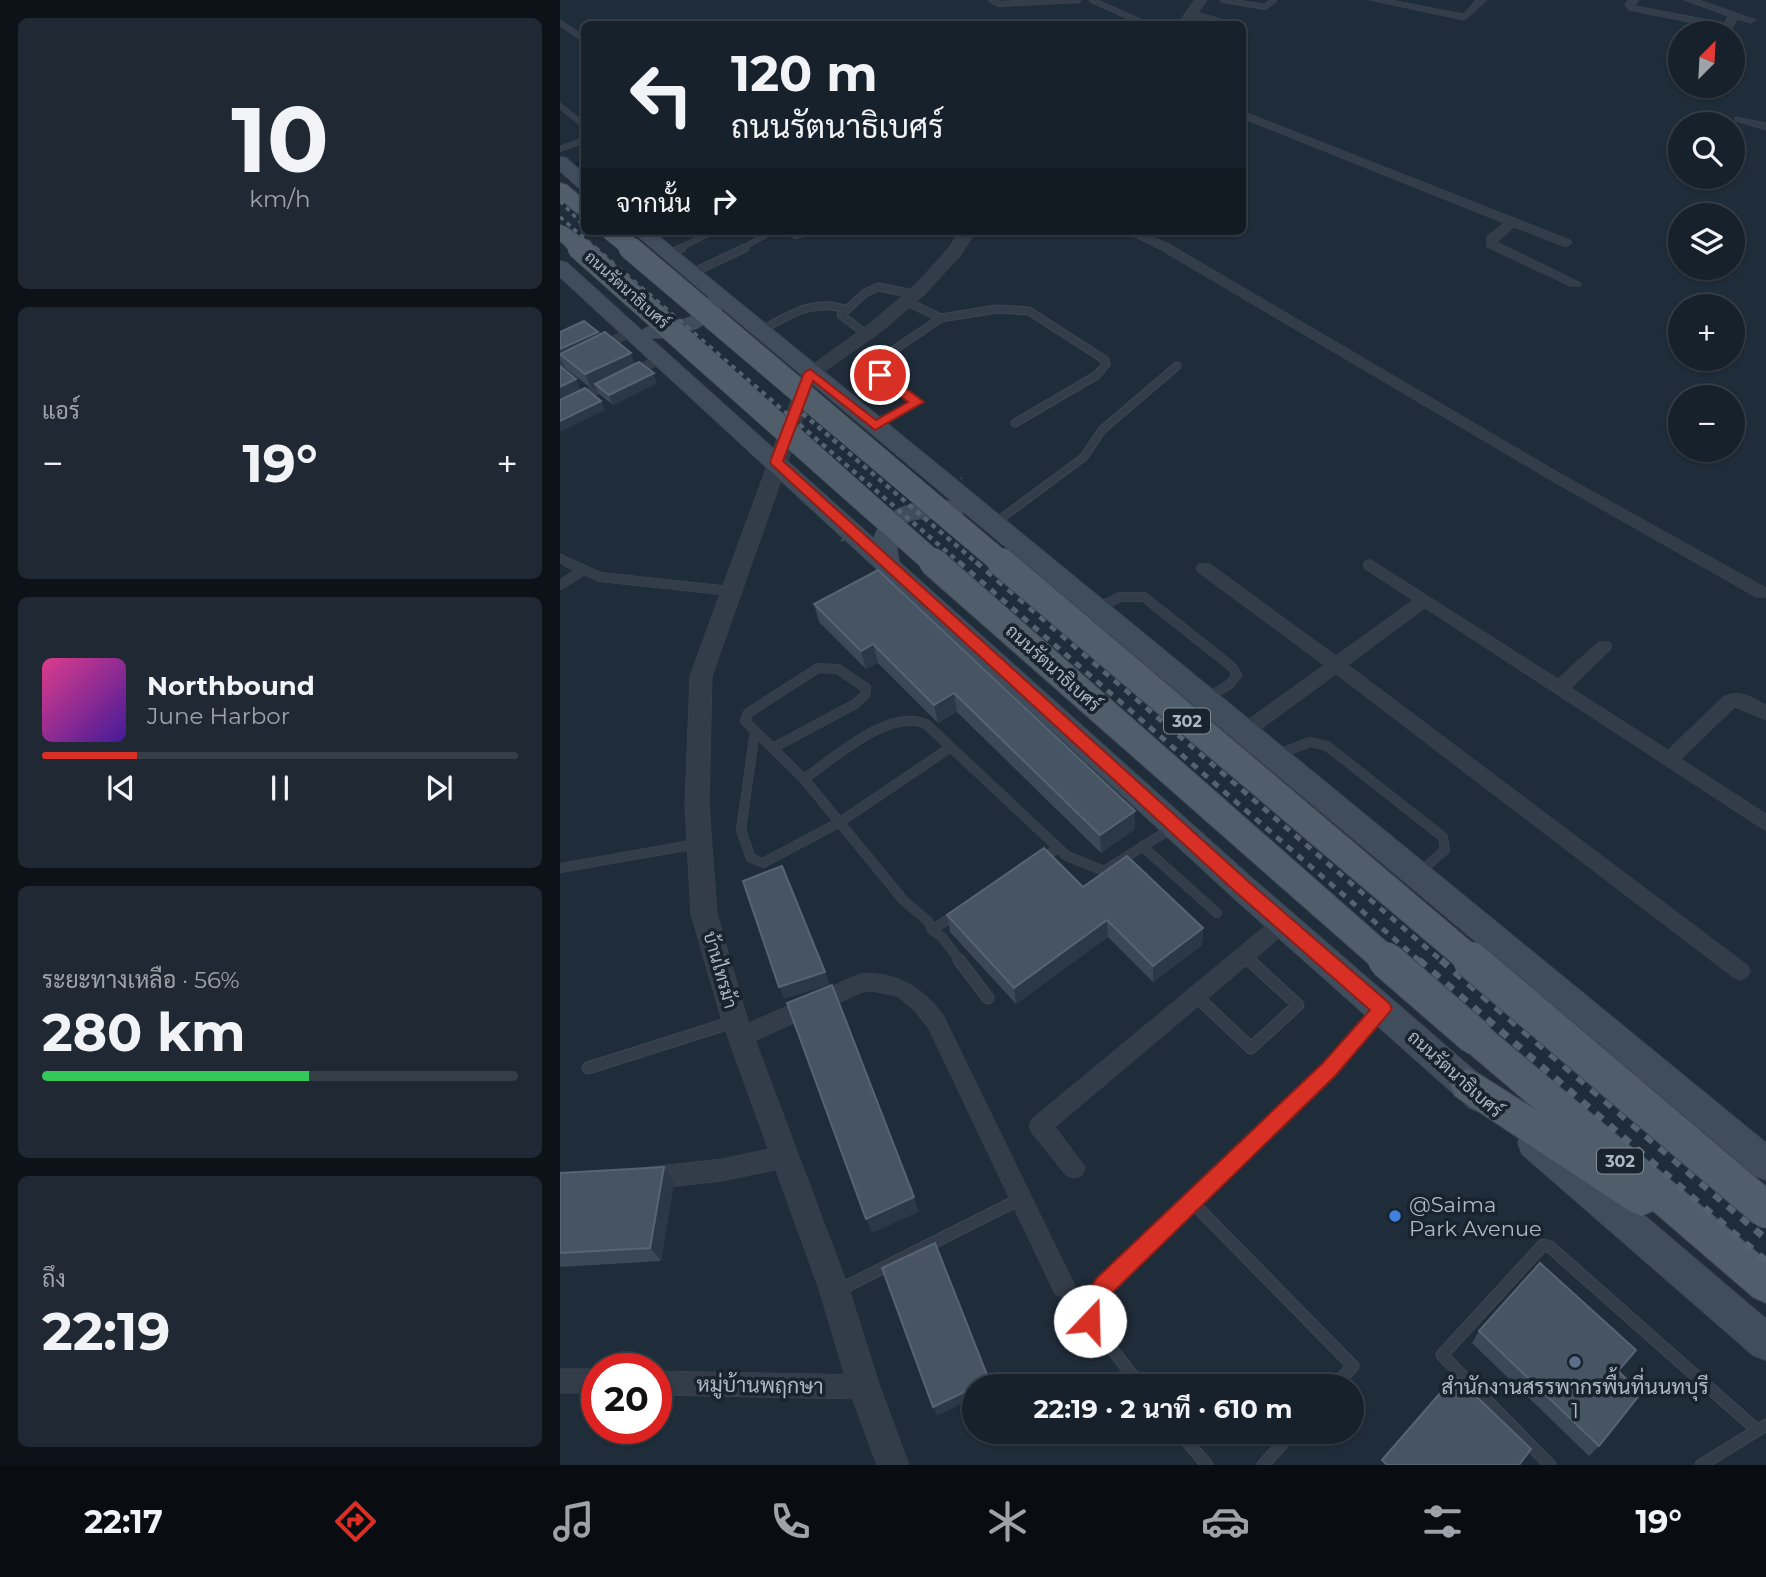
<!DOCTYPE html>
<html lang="th">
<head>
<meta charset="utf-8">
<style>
  :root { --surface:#17212b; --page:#202933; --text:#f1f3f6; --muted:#9ea3a9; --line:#363e47; --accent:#d93025 }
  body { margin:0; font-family:Montserrat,Sarabun,sans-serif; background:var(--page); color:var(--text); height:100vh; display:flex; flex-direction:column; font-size:26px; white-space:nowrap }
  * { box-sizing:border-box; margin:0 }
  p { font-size:23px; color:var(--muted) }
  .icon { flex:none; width:38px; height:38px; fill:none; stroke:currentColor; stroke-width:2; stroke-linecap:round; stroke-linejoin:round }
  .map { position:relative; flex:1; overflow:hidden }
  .sheet { display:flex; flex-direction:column; gap:18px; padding:18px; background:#0d1218; width:560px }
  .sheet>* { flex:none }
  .top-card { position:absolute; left:21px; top:21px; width:665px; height:214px; border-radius:10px; box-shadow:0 2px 5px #0004,0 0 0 2px var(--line); background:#17212b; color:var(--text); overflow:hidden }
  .needle { width:46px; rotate:24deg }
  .tools { position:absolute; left:1108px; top:21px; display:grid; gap:14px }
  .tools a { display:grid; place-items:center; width:77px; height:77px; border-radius:50%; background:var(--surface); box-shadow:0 2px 5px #0004,0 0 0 2px var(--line); font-size:35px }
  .speed { position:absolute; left:21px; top:1353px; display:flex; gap:14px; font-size:35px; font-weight:700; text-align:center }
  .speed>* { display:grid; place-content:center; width:91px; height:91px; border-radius:50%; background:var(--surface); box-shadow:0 2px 5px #0004,0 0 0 2px var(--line); line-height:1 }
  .speed .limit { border:10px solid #d22; background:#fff; color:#111 }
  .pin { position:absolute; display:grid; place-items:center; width:60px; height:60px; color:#fff; margin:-30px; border:4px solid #fff; border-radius:50%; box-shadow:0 2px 7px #0007 }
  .me { position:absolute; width:77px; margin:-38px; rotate:21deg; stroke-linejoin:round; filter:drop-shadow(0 0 5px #0008) }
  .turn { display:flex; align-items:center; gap:24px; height:147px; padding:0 35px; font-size:32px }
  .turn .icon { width:91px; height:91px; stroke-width:2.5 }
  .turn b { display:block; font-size:49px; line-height:60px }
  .then { display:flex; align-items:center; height:66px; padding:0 35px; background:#0003; gap:14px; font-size:26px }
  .big { font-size:52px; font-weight:700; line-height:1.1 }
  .sheet .widget { flex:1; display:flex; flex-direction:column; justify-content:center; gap:10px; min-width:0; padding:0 24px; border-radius:10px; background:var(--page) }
  .sheet .dial { align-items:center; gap:0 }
  .dial b { font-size:91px; line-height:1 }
  .song { display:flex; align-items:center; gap:21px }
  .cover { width:84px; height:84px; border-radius:10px; background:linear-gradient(135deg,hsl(330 70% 55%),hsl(260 70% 35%)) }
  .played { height:7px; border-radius:4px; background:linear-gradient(90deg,var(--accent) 20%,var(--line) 20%) }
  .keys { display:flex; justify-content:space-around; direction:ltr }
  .heat { display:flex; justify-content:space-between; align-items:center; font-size:38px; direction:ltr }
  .charge { height:10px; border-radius:5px; background:linear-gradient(90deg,#34c759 56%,var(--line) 0) }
  .trip { position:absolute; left:402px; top:1374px; width:402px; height:70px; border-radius:35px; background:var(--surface); box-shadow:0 2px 5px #0004,0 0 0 2px var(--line); font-weight:700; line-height:70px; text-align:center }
  .tab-bar { display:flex; height:112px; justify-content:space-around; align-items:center; background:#090d11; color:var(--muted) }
  .tab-bar .icon { width:49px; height:49px }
  .tab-bar .selected { color:var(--accent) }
  .tab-bar b { font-size:32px; color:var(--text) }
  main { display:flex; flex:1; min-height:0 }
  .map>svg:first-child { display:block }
</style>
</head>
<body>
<main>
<section class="sheet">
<div class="widget dial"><b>10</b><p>km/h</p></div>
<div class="widget"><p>แอร์</p>
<div class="heat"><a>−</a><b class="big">19°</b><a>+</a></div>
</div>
<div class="widget">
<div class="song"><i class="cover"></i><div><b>Northbound</b><p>June Harbor</p></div></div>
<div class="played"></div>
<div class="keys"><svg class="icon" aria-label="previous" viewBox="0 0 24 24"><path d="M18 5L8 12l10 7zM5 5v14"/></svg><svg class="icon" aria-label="pause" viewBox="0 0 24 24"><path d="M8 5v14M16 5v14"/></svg><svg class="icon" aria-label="next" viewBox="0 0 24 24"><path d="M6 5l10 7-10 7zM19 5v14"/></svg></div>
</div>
<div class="widget"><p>ระยะทางเหลือ · 56%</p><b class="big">280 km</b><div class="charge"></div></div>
<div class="widget"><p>ถึง</p><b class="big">22:19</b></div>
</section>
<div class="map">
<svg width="1206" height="1465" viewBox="0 0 1206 1465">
  <rect width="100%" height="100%" fill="#1f2c39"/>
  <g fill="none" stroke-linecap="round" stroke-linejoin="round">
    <path stroke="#122437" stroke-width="3.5" d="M221,24L224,23
      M12,166L24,161"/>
    <g stroke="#3c4753" stroke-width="6">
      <path id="service-far3" d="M431,0L439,4L518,0
        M532,0L585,24
        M663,0L705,7L714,0
        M0,23L24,39
        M0,106L24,125
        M0,149L24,140
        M225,231L236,236L253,231
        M118,249L154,231
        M181,249L213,231"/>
    </g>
    <g stroke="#3c4753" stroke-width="9">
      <path id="service-far2" d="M109,254L122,248
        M132,273L185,248
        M345,301L381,318
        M200,331C228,316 253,298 285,309
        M306,334L281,315L305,293L318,287L354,294
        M315,426L357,402L320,375L325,356L381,318L437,309L469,311L545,360L546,364L537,375L455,423
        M435,523L524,457L542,430L617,366
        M0,558L10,564"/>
    </g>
    <g stroke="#3c4753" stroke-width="10">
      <path id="service-far1" d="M7,562L40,577L171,591
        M0,585L22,571
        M538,608L560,597H584L672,667L677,675L670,684L647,698
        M195,731L181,830L191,858L203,863L280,822L391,747
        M213,748L295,704L305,695L306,688L278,669L258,668L188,713L185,721L244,779L344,901L368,921L372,930L396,914
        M716,755L750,742L767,746L883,837L885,850L860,872
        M244,779C273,759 330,707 366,724L507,856L544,871L612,828
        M582,846L657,913
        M481,859L498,848
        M0,868L137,844
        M372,930L382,937L401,962
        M684,956L691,962"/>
    </g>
    <g stroke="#3c4753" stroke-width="13">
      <path id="service" d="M399,960L428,998
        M636,996L691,1048L738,1005L689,960
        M28,1068L173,1022
        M631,1201L793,1366L774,1386
        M277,1291L460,1199
        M581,1386L530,1321L532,1306L544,1286L769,1069L819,1013
        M619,1432L647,1465
        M703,1465L733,1432
        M990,1465L882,1355L983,1245L990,1247L1197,1430
        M1141,1465L1206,1425"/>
    </g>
    <g stroke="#3c4753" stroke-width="1">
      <path id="minor" d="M810,0H831L903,14L916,0H927L905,20Z
        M1069,0H1079L1075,6L1165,23L1168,16L1124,0H1139L1196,20L1191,23L1177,19L1173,27L1164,29L1069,10L1065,5Z
        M633,11L671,22L672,24H658L629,16V12Z
        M682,111L1010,240L1012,243L1006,247L954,227L937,242L1021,283L1020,286H1010L927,247V236L944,223L682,118Z
        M1176,117L1206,123V130L1176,121Z
        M563,231H579L609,244L999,473L1206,588V597H1196L989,479L601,250Z
        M71,328L78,332L76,335L0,370V361Z
        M102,354L109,358L107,361L0,412V402Z
        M811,560L998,679L1038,642H1050L1052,646L1050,650L1011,688L1108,750L1163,697C1180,689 1190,697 1206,705V720L1175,707L1121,759L1206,814V831L865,608L788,665L1187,965L1190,971L1187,977L1180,980L1173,977L776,674L690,737H678L675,732L678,727L764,665L638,572L636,568L638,564H650L776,656L853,600L805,569L803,565L805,561Z
        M723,915L730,917L733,923L730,929L495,1127L525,1167L522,1175L514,1178L506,1175L472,1133L469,1126L472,1119L716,917Z
        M300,974C336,971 362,987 383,1015L511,1278L515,1286L511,1294L503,1298L495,1294L369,1029L354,1010L337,996L312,991L302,992L188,1044L181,1046L174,1044L171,1037L174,1030Z
        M224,1146L232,1150L235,1157L232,1164L224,1168L162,1181L90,1189L82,1186L79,1178L82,1170L90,1167L162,1159Z
        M0,1369H37V1393H0Z
        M96,1371L304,1375L313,1378L316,1387L313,1396L304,1399L96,1395Z"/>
    </g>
    <g stroke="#3c4753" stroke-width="1">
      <path id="tertiary" d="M635,0H647L630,24H618Z
        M400,231H416L400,256L364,295L322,331L258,376L152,676L149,805L157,914L188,1021L290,1292L320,1387L349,1465H317L288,1387L260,1292L162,1021L131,914L125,805L130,676L241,373L309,324L352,288L388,249Z"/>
    </g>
    <g stroke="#3c4753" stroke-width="2">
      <path id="secondary" d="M0,157L6,158L24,174V188L18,187L0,171Z
        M72,231H92L1206,1143V1180L1194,1175L404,512C380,529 325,497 339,562L694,880L932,1086L937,1097L932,1108L921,1112L910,1108L674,898L0,277V261L7,263L82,331C100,316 130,333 149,297ZM162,308L392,501C360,500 324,504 314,539L90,338C117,338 145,330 162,308Z
        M974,1127L986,1132L1206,1319V1360L1193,1355L962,1154L958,1143L962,1132Z"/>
    </g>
    <g stroke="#3c4753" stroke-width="2">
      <path id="primary" d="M0,183L7,185L24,200V215L17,213L0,199Z
        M0,225C9,227 17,234 23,242L20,246H6L0,241Z
        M915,1022L927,1026L1206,1260V1303L1193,1297L1093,1211L1081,1216L1068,1210L895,1096L890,1085L895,1074L907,1069L919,1074L976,1110L903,1048L898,1037L903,1026Z"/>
    </g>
    <path stroke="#3a5253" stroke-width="2.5" stroke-dasharray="3.5 3.5" stroke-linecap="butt" d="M217,24L221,22"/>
    <use href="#service-far3" stroke="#333d49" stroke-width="5"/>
    <use href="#service-far2" stroke="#333d49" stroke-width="7"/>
    <use href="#service-far1" stroke="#333d49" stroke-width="9"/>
    <use href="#service" stroke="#333d49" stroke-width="11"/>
    <use href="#minor" fill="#333d49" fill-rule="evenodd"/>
    <use href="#tertiary" fill="#333d49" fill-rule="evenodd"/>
    <use href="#secondary" fill="#404d5d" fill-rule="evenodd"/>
    <use href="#primary" fill="#505d6a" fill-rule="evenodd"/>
    <path stroke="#546271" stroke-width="3.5" stroke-dasharray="4.5 4.5" stroke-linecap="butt" d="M0,201L24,226
      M0,217L37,249"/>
    <path stroke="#546271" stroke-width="4.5" stroke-dasharray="5 5" stroke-linecap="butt" d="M35,248L401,564
      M235,407L418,564"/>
    <path stroke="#546271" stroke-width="5" stroke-dasharray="7 7" stroke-linecap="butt" d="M399,562L861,962
      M416,562L883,962"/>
    <path stroke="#546271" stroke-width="7" stroke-dasharray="9 9" stroke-linecap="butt" d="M859,960L1206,1261
      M881,960L1206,1239"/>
    <g stroke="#3c4753" stroke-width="18" stroke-linecap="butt">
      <path id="primary-bridge-far3" d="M50,231L72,249
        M13,242L21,249"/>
    </g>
    <g stroke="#3c4753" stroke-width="24" stroke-linecap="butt">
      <path id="primary-bridge-far2" d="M19,248L375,564
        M70,248L443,564"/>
    </g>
    <g stroke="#3c4753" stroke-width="30" stroke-linecap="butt">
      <path id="primary-bridge-far1" d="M373,562L828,962
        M441,562L913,962"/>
    </g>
    <g stroke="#3c4753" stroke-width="38" stroke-linecap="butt">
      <path id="primary-bridge" d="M826,960L915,1037
        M911,960L1206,1210"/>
    </g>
    <path stroke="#3a5253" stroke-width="2.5" stroke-dasharray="3.5 3.5" stroke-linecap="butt" d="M382,488L402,478
      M281,541L304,529"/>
    <use href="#primary-bridge-far3" stroke="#505d6a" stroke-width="18"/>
    <use href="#primary-bridge-far2" stroke="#505d6a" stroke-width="23"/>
    <use href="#primary-bridge-far1" stroke="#505d6a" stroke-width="28"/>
    <use href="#primary-bridge" stroke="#505d6a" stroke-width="36"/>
  </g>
  <path fill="#3a4858" d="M0,332H38L39,335L97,383L53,405L38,393L36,386L31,388L5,368L2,360L0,361Z
    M318,570L575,811V829L541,853L397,712L378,723L318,663L306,669L259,622L254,604Z
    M523,887L643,928L642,945L593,982L548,937L456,1004L390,932L387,915Z
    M104,1167L114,1182L101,1261L0,1267V1173Z
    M919,1331L1058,1371L1039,1446L1029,1456L912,1343Z"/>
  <path fill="#2a3847" d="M38,332L41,341L0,354V349Z
    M71,353L76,367L35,384L36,386L31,388L25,374Z
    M94,373L97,383L53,405L49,395Z
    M16,379L22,394L0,404V387Z
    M41,401L45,410L0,432V421Z
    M313,644L318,663L306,669L301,651Z
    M394,693L397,712L378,723L374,705Z
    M575,811V829L541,853L540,835Z
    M547,920L548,937L456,1004L454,988Z
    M643,928L642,945L593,982V966Z
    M265,972L270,985L224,999L219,987Z
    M104,1167L114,1182L101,1261L90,1248Z
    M354,1197L359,1212L312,1233L306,1219Z
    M429,1380L431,1386H416Z
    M415,1387V1397L377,1416L373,1407Z"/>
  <path fill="#465464" stroke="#566473" stroke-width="2" d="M24,321L38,332L0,349V332Z
    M45,332L71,353L25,374L0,354Z
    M79,362L94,373L49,395L35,384Z
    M0,366L16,379L0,387Z
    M25,388L41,401L0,421V400Z
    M318,570L575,811L540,835L394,693L374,705L313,644L301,651L254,604Z
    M484,848L523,887L567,856L643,928L593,966L547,920L454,988L387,915Z
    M222,866L265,972L219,987L183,881Z
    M272,985L354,1197L306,1219L227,1003Z
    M104,1167L90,1248L0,1253V1173Z
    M375,1243L429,1380L373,1407L322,1268Z
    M980,1263L1076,1350L1058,1371L1081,1393L1039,1446L919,1331Z
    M895,1376L971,1449L959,1465H827L822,1460Z"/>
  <path fill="#d93025" stroke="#8d1f18" stroke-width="2" d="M250,369L316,420L348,402L315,378V372H324L364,402L315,430L253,381L223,461L690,883L829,1003L832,1009L776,1075L552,1293L542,1309L537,1329L530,1332L522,1329C514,1310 527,1293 537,1278L763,1063L810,1010L678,894L212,465L210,462L244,373Z"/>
  <circle fill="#3f7fe0" stroke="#18232e" stroke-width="2.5" cx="835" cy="1216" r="7"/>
  <circle fill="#5c6f8a" stroke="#18232e" stroke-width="2.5" cx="1015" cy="1362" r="7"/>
  <g text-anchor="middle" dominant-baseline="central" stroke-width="7" stroke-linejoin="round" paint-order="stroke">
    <g font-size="16" fill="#adb8c6" stroke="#18232e">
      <text transform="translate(67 290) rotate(42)">ถนนรัตนาธิเบศร์</text>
    </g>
    <g fill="#18232e" stroke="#808b98" stroke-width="2">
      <rect x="604" y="708.5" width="46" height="25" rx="5"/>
      <rect x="1037" y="1148.5" width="46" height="25" rx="5"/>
    </g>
    <g font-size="16" font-weight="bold" fill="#adb8c6">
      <text x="627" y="721">302</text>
      <text x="1060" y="1161">302</text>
    </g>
    <g font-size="18" fill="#adb8c6" stroke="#18232e">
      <text transform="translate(493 668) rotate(42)">ถนนรัตนาธิเบศร์</text>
      <text transform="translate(160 970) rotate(74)">บ้านไทรม้า</text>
      <text transform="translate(895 1074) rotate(42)">ถนนรัตนาธิเบศร์</text>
    </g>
    <g font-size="21" fill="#adb8c6" stroke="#18232e" text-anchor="start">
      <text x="849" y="1204">@Saima<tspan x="849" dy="24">Park Avenue</tspan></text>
      <text x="1015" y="1386" text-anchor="middle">สำนักงานสรรพากรพื้นที่นนทบุรี<tspan x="1015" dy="24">1</tspan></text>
    </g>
    <g font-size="21" fill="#adb8c6" stroke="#18232e">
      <text transform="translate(200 1385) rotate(1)">หมู่บ้านพฤกษา</text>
    </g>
  </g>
</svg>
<div class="tools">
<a><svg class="needle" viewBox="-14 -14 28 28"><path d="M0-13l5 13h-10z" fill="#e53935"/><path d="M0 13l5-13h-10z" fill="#9ea3a9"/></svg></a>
<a><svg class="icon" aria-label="search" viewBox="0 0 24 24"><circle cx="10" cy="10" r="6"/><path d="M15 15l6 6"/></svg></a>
<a><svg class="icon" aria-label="layers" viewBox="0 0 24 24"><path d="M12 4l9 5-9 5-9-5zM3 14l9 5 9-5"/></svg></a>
<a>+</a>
<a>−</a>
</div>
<div class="speed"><div class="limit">20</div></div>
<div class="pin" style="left:320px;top:375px;background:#d93025"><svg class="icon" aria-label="arrive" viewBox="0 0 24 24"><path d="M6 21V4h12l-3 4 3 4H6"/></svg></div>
<svg class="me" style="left:530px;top:1321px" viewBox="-20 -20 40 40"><circle r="19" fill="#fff"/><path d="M0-13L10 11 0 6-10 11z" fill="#d93025"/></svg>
<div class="trip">22:19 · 2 นาที · 610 m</div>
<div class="top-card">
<div class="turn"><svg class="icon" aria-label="left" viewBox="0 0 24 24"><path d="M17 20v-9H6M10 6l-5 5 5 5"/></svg><div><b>120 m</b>ถนนรัตนาธิเบศร์</div></div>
<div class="then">จากนั้น<svg class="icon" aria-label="right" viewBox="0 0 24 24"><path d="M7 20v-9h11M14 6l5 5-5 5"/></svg></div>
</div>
</div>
</main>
<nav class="tab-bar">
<b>22:17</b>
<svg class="icon selected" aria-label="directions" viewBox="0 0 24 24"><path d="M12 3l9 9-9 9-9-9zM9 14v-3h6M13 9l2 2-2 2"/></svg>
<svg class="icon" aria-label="music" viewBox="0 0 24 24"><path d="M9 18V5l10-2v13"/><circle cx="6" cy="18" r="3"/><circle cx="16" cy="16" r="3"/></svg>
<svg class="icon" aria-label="phone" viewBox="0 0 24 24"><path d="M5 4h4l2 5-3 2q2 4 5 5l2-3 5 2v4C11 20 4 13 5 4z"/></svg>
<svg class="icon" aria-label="climate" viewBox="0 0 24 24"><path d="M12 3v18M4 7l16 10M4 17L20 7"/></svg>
<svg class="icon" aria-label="car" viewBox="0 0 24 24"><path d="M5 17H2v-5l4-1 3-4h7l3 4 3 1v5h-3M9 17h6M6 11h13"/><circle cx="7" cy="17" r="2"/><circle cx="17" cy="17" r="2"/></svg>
<svg class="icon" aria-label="filters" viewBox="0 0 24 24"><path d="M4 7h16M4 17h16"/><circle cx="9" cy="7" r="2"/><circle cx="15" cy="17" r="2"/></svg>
<b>19°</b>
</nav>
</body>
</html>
